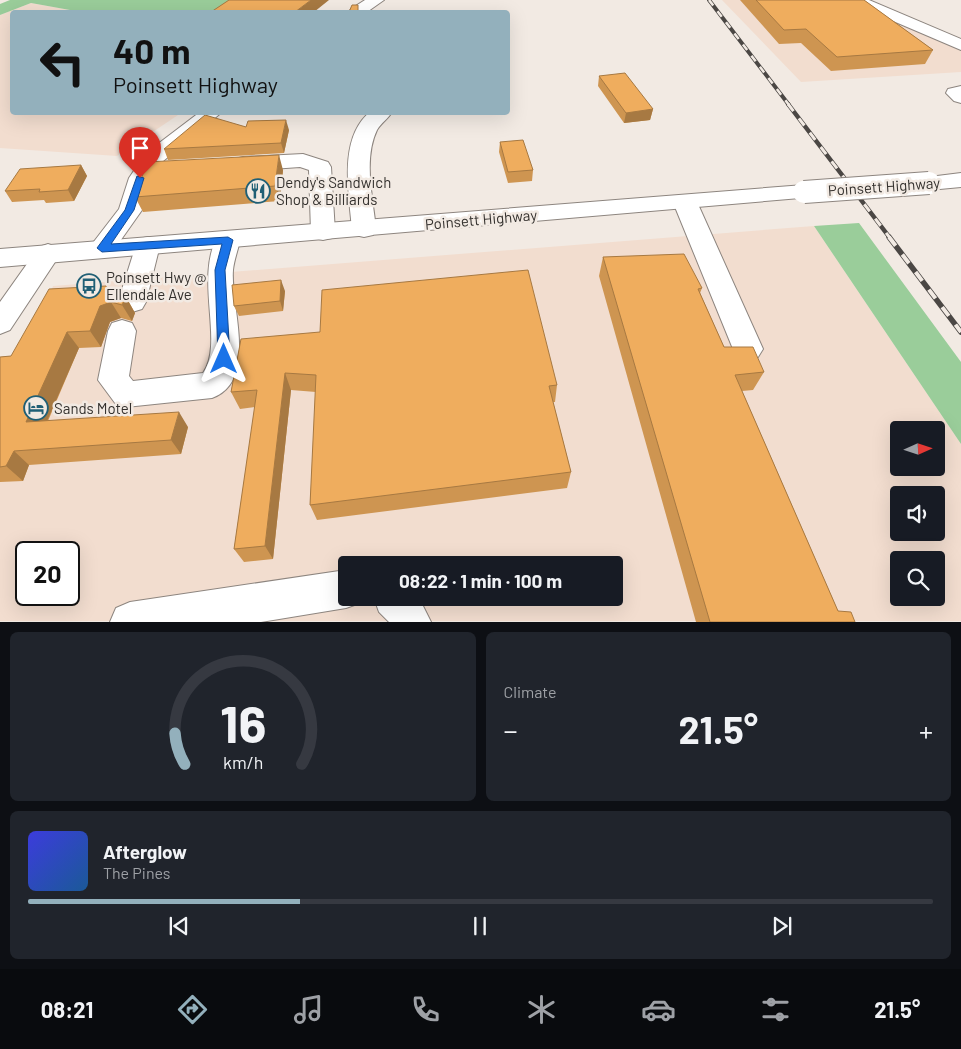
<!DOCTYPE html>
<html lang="en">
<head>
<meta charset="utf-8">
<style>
  :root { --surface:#171b24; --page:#20242c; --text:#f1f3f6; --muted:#9ea1a6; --line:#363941; --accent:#93b0bc }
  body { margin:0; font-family:Barlow,sans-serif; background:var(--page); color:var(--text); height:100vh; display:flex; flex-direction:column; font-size:19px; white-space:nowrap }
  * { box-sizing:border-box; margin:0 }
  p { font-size:16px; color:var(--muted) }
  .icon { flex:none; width:28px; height:28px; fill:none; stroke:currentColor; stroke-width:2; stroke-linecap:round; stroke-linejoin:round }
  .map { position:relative; height:622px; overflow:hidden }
  .sheet { display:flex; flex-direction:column; gap:10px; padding:10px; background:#0d0f14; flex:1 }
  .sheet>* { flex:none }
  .guide { position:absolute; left:10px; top:10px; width:500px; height:105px; border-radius:5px; box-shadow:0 5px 20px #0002; background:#93b0bc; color:#111; overflow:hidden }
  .needle { width:32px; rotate:87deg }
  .controls { position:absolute; left:890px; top:421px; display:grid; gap:10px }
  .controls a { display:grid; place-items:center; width:55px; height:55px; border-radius:5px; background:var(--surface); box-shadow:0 5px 20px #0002; font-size:25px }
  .speed { position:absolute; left:15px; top:541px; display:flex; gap:10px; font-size:25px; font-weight:700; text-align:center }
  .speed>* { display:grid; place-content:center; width:65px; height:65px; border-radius:50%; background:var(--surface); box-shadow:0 5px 20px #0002; line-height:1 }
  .speed .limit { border:2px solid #111; border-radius:8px; background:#fff; color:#111 }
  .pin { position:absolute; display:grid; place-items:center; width:42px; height:42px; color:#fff; margin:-51px -21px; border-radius:50% 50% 50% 0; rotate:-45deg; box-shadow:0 0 5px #0007 }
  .pin .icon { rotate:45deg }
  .me { position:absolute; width:55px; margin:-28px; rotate:0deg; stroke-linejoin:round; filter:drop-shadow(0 0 4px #0008) }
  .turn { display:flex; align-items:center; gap:18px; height:105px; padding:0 20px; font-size:22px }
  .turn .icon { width:65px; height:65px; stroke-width:2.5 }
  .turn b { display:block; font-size:35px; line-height:42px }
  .big { font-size:38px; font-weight:700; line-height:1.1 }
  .sheet .tile { flex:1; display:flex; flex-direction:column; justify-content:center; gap:8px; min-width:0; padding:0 18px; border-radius:8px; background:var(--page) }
  .sheet .dial { align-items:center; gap:0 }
  .dial svg { height:130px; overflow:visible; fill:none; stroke:var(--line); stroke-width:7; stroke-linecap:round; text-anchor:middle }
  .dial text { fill:var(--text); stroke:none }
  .song { display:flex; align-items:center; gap:15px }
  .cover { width:60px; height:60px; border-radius:8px; background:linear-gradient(135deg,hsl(240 70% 55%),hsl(210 70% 35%)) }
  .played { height:5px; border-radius:2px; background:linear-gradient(90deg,var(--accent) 30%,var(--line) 30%) }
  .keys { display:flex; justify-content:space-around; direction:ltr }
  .heat { display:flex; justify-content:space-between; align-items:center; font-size:28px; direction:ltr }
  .sheet .tiles { flex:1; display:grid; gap:10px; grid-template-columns:1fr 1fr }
  .tile:last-child { grid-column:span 2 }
  .trip { position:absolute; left:338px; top:556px; width:285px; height:50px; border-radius:5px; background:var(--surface); box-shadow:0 5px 20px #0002; font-weight:700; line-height:50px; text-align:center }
  .tab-bar { display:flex; height:80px; justify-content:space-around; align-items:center; background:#090b0e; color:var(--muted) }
  .tab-bar .icon { width:35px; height:35px }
  .tab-bar .selected { color:var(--accent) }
  .tab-bar b { font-size:22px; color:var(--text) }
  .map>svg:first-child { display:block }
</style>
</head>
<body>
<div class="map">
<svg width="961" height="622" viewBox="0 0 961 622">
  <rect width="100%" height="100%" fill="#f2eae3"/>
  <path fill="#f2ddcf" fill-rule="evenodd" d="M722,0H859L961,44V72L801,82Z
    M31,3L81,12H12V112L181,113L117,156L0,148V15Z
    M814,226L961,444V621H0V426L53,286ZM899,430H936V468H899ZM899,495H936V532H899ZM26,552H69V595H26ZM899,560H936V598H899ZM346,565H614V598H346Z"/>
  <path fill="#9acd9a" d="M10,0H245L228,12H81L31,3L0,15V4Z
    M859,223L961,362V444L814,226Z"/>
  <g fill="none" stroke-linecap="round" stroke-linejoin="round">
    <g stroke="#8d857f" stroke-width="2">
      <path id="minor" d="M365,0H384L367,12H349L351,9Z
        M848,0H869L961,39V50L851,3Z
        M961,86V103L954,101L946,93L948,89Z
        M200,112H222L162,162L151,178L142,210L111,254L102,256L93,254L89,248L119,209L129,178L146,153Z
        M370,112H392C388,119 381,123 377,130C363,159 373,199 376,229L373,235L364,237L355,235L352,229C349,194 338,138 370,112Z
        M303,154L328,162L331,167L335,232L332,238L323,240L314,238L311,232L309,170L300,167L243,171L235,169L232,164L235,159L243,157Z
        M685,195L693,197L697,202L763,349L758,357L748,360L738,357L733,349L673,202L677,197Z
        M228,232L237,234L240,240C238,250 234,260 233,270C230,306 259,381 212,398L126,407L115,403L98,380L108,331L112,323L122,320L132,323L136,331L129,376L133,381L203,373C225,343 193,276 219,234Z
        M148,237L157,239L160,245L146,302L142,309L132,312L122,309L118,302L136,245L139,239Z
        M48,244L57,247L61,253L10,330L0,334V302L39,247Z
        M346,570V598H362L360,603L346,608L261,622H110L116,608L130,602Z
        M374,598H419L431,622H389L379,612Z"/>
    </g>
    <g stroke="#8d857f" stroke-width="2">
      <path id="highway" d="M961,173V187L929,190L921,188L918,183L921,178Z
        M804,185L812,187L815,192L812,197L0,267V249Z"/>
    </g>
    <use href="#minor" fill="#fff" fill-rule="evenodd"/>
    <use href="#highway" fill="#fff" fill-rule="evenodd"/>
    <g stroke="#4b4744" stroke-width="4">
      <path id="rail-far2" d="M709,0L789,105"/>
    </g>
    <g stroke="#4b4744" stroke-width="4.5">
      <path id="rail-far1" d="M788,104L890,238"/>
    </g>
    <g stroke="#4b4744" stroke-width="5.5">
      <path id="rail" d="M889,237L961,332"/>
    </g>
    <use href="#rail-far2" stroke="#f2eae3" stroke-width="2.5" stroke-dasharray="7" stroke-linecap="butt"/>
    <use href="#rail-far1" stroke="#f2eae3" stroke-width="3" stroke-dasharray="9" stroke-linecap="butt"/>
    <use href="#rail" stroke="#f2eae3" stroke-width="4" stroke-dasharray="11" stroke-linecap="butt"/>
    <g stroke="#8d857f" stroke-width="24" stroke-linecap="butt">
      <path id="highway-bridge" d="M804,192L929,183"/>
    </g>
    <use href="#highway-bridge" stroke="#fff" stroke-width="22"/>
  </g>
  <path fill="#ce9551" d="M740,0H864L933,50L925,64L831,71L801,43L779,44Z
    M599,76L653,109L650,120L624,123L598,86Z
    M246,127L289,130L284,153L168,160L164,149Z
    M500,142L533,170L532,181L508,183L499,152Z
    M81,165L87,176L74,201L46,203L44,200L12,202L5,191Z
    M283,170L280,201L143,212L135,197Z
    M603,257L702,288L700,293L724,347L764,372L753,390L742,391L838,611L855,622H696L599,276Z
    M285,291L283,311L239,316L234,306Z
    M111,295L126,297L135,313L132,321L121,318L110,322L101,347L79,348L48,421L188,427L181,454L29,465L23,481L0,482V357L11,356Z
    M241,339L557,385L555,402H553L571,472L567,488L317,520L310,505L316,392L291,390L273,559L244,562L234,549L255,407L240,409L231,392Z"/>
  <path fill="#a77942" d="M311,0H329L314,12H295Z
    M653,109L650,120L624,123L626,113Z
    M286,120L289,130L284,153L281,143Z
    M279,155L283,170L280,201L275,186Z
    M81,165L87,176L74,201L68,190Z
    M281,280L285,291L283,311L280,301Z
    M126,297L135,313L132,321L122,305Z
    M111,302L121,318L110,322L101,347L90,331L100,306Z
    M67,332L79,348L40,437L26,422Z
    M285,373L291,390L273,559L265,546Z
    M179,412L188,427L181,454L171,440Z
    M14,451L29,465L23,481L6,466Z"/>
  <path fill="#efad5e" stroke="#a77942" d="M229,0H311L295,12H211Z
    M756,0H864L933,50L837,57L806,29L784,30Z
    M352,5H358V12H349Z
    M625,73L653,109L626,113L599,76Z
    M205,115L246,127L248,121L286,120L281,143L164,149Z
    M523,140L533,170L508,172L500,142Z
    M279,155L275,186L135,197L147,162Z
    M81,165L68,190L39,192L40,189L5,191L20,169Z
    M684,254L702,288L698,289L724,347H753L764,372L735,375L838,611L851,612L855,622H710L603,257Z
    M528,270L557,385L549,386L571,472L310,505L316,375L285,373L265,546L234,549L257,390L231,392L241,339L320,332L322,290Z
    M281,280L280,301L234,306L232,285Z
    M106,286L111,295L126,297L122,305L111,302L100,306L90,331L67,332L26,422L179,412L171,440L14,451L6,466L0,467V357L11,356L49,289Z"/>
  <path fill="#1a73e8" stroke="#114b97" d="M137,176L144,178L134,210L111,244L228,237L233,240L225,270L230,359L228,362H220L218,359L215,270L222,244L102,252L97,248L125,210Z"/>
  <defs>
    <g id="restaurant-ring" transform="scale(1.25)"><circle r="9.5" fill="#f2eae3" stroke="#205f75" stroke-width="1.5"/><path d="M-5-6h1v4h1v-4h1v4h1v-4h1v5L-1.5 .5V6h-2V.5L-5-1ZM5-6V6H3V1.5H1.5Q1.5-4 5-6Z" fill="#205f75"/></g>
    <g id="bus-ring" transform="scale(1.25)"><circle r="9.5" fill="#f2eae3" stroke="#205f75" stroke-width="1.5"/><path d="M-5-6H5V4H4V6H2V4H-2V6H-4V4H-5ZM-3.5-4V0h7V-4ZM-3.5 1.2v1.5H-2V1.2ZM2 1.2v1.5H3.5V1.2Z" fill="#205f75"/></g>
    <g id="hotel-ring" transform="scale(1.25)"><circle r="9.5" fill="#f2eae3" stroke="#205f75" stroke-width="1.5"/><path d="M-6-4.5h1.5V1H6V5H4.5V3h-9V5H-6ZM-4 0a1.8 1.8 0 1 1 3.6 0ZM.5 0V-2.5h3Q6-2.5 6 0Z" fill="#205f75"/></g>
  </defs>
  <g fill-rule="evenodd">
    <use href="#restaurant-ring" x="258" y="191"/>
    <use href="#bus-ring" x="89" y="286"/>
    <use href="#hotel-ring" x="36" y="408"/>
  </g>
  <g text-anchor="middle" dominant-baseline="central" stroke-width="5" stroke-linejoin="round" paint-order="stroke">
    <g font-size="15" fill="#33302d" stroke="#f2eae3" text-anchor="start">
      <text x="276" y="182">Dendy's Sandwich<tspan x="276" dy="17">Shop &amp; Billiards</tspan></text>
      <text x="106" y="277">Poinsett Hwy @<tspan x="106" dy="17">Ellendale Ave</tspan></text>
      <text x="54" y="408">Sands Motel</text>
    </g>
    <g font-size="15" fill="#33302d" stroke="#f2eae3">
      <text transform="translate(884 186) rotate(-4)">Poinsett Highway</text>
      <text transform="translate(481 219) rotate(-5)">Poinsett Highway</text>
    </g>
  </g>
</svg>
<div class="controls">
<a><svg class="needle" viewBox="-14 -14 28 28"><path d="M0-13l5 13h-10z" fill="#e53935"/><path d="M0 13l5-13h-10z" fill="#9ea1a6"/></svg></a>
<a><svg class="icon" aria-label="sound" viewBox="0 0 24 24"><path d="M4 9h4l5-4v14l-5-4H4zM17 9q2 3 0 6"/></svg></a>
<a><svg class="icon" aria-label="search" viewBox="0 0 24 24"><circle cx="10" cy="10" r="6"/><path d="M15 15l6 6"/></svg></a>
</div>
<div class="speed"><div class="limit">20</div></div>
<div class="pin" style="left:140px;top:178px;background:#d93025"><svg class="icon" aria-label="arrive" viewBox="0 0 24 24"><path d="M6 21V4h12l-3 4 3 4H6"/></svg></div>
<svg class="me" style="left:224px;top:359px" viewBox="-20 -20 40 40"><path d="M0-17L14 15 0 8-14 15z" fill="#1a73e8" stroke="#fff" stroke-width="4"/></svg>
<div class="trip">08:22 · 1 min · 100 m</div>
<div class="guide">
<div class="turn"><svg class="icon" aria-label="left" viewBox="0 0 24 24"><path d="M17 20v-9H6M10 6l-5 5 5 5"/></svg><div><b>40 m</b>Poinsett Highway</div></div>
</div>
</div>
<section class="sheet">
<div class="tiles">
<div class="tile dial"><svg viewBox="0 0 100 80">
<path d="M14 69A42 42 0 1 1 86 69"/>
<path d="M14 69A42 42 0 0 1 8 50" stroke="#93b0bc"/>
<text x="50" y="56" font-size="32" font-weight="700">16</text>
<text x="50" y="72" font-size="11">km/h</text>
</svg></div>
<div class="tile"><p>Climate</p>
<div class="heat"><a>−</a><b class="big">21.5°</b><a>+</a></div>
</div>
<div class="tile">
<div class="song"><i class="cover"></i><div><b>Afterglow</b><p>The Pines</p></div></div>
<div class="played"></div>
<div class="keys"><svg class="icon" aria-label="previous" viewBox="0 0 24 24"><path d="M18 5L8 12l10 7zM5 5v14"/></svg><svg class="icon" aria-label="pause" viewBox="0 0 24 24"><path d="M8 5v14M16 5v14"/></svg><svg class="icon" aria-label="next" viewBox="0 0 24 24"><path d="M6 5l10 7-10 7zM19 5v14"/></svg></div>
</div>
</div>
</section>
<nav class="tab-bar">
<b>08:21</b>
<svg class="icon selected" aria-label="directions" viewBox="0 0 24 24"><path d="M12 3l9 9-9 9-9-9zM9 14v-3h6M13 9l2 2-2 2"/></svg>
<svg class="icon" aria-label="music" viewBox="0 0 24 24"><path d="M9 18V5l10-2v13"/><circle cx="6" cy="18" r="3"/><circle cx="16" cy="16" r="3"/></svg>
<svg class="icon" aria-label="phone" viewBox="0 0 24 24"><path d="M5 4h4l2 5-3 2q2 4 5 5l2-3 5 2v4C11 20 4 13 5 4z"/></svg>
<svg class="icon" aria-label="climate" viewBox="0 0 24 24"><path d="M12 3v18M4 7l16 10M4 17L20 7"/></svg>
<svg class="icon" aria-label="car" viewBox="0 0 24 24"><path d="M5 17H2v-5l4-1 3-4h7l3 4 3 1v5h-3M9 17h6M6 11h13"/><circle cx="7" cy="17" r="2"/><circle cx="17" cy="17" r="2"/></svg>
<svg class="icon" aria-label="filters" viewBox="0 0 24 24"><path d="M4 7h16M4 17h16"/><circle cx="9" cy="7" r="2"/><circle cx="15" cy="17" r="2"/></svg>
<b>21.5°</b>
</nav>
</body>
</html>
